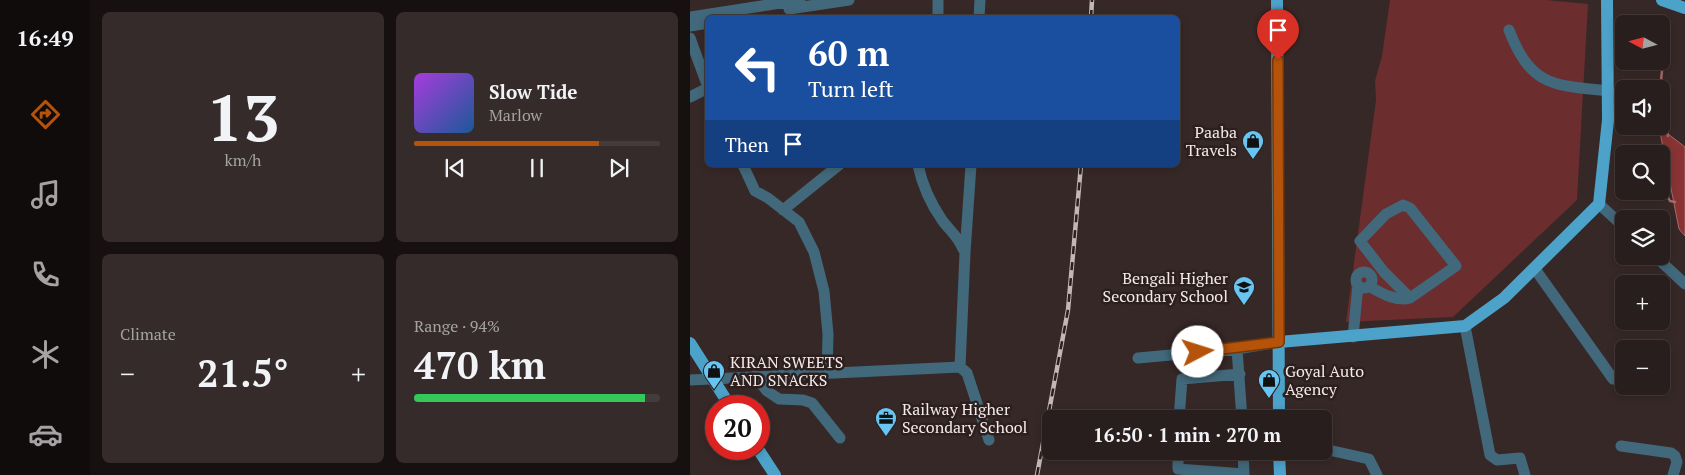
<!DOCTYPE html>
<html lang="en">
<head>
<meta charset="utf-8">
<style>
  :root { --surface:#281e1d; --page:#342b2a; --text:#f1f3f6; --muted:#a5a2a4; --line:#443c3b; --accent:#b45309 }
  body { margin:0; font-family:"PT Serif",serif; background:var(--page); color:var(--text); height:100vh; display:flex; flex-direction:column; font-size:19px; white-space:nowrap }
  * { box-sizing:border-box; margin:0 }
  p { font-size:16px; color:var(--muted) }
  .icon { flex:none; width:28px; height:28px; fill:none; stroke:currentColor; stroke-width:2; stroke-linecap:round; stroke-linejoin:round }
  .map { position:relative; flex:1; overflow:hidden }
  .drawer { display:flex; flex-direction:column; gap:12px; padding:12px; background:#161010; width:600px }
  .drawer>* { flex:none }
  .hud { position:absolute; left:15px; top:15px; width:475px; height:152px; border-radius:8px; box-shadow:0 2px 8px #0003,0 0 0 1px var(--line); background:#1a4fa0; color:#fff; overflow:hidden }
  .needle { width:32px; rotate:277deg }
  .fabs { position:absolute; left:925px; top:15px; display:grid; gap:10px }
  .fabs a { display:grid; place-items:center; width:55px; height:55px; border-radius:8px; background:var(--surface); box-shadow:0 2px 8px #0003,0 0 0 1px var(--line); font-size:25px }
  .speed { position:absolute; left:15px; top:395px; display:flex; gap:10px; font-size:25px; font-weight:700; text-align:center }
  .speed>* { display:grid; place-content:center; width:65px; height:65px; border-radius:50%; background:var(--surface); box-shadow:0 2px 8px #0003,0 0 0 1px var(--line); line-height:1 }
  .speed .limit { border:8px solid #d22; background:#fff; color:#111 }
  .pin { position:absolute; display:grid; place-items:center; width:42px; height:42px; color:#fff; margin:-51px -21px; border-radius:50% 50% 50% 0; rotate:-45deg; box-shadow:0 0 5px #0007 }
  .pin .icon { rotate:45deg }
  .me { position:absolute; width:55px; margin:-28px; rotate:85deg; stroke-linejoin:round; filter:drop-shadow(0 0 4px #0008) }
  .turn { display:flex; align-items:center; gap:18px; height:105px; padding:0 20px; font-size:22px }
  .turn .icon { width:65px; height:65px; stroke-width:2.5 }
  .turn b { display:block; font-size:35px; line-height:42px }
  .then { display:flex; align-items:center; height:48px; padding:0 20px; background:#0003; gap:10px; font-size:19px }
  .big { font-size:38px; font-weight:700; line-height:1.1 }
  .drawer .tile { flex:1; display:flex; flex-direction:column; justify-content:center; gap:8px; min-width:0; padding:0 18px; border-radius:8px; background:var(--page) }
  .drawer .dial { align-items:center; gap:0 }
  .dial b { font-size:65px; line-height:1 }
  .song { display:flex; align-items:center; gap:15px }
  .cover { width:60px; height:60px; border-radius:8px; background:linear-gradient(135deg,hsl(280 70% 55%),hsl(210 70% 35%)) }
  .played { height:5px; border-radius:2px; background:linear-gradient(90deg,var(--accent) 75%,var(--line) 75%) }
  .keys { display:flex; justify-content:space-around; direction:ltr }
  .heat { display:flex; justify-content:space-between; align-items:center; font-size:28px; direction:ltr }
  .charge { height:8px; border-radius:4px; background:linear-gradient(90deg,#34c759 94%,var(--line) 0) }
  .drawer .tiles { flex:1; display:grid; gap:12px; grid-template-columns:repeat(2,1fr) }
  .trip { position:absolute; left:352px; top:410px; width:290px; height:50px; border-radius:8px; background:var(--surface); box-shadow:0 2px 8px #0003,0 0 0 1px var(--line); font-weight:700; line-height:50px; text-align:center }
  main { display:flex; flex:1; min-height:0 }
  .tabs { display:flex; flex-direction:column; width:90px; justify-content:space-around; align-items:center; background:#100c0c; color:var(--muted) }
  .tabs .icon { width:35px; height:35px }
  .tabs .on { color:var(--accent) }
  .tabs b { font-size:22px; color:var(--text) }
  .map>svg:first-child { display:block }
</style>
</head>
<body>
<main>
<nav class="tabs">
<b>16:49</b>
<svg class="icon on" aria-label="directions" viewBox="0 0 24 24"><path d="M12 3l9 9-9 9-9-9zM9 14v-3h6M13 9l2 2-2 2"/></svg>
<svg class="icon" aria-label="music" viewBox="0 0 24 24"><path d="M9 18V5l10-2v13"/><circle cx="6" cy="18" r="3"/><circle cx="16" cy="16" r="3"/></svg>
<svg class="icon" aria-label="phone" viewBox="0 0 24 24"><path d="M5 4h4l2 5-3 2q2 4 5 5l2-3 5 2v4C11 20 4 13 5 4z"/></svg>
<svg class="icon" aria-label="climate" viewBox="0 0 24 24"><path d="M12 3v18M4 7l16 10M4 17L20 7"/></svg>
<svg class="icon" aria-label="car" viewBox="0 0 24 24"><path d="M5 17H2v-5l4-1 3-4h7l3 4 3 1v5h-3M9 17h6M6 11h13"/><circle cx="7" cy="17" r="2"/><circle cx="17" cy="17" r="2"/></svg>
</nav>
<section class="drawer">
<div class="tiles">
<div class="tile dial"><b>13</b><p>km/h</p></div>
<div class="tile">
<div class="song"><i class="cover"></i><div><b>Slow Tide</b><p>Marlow</p></div></div>
<div class="played"></div>
<div class="keys"><svg class="icon" aria-label="previous" viewBox="0 0 24 24"><path d="M18 5L8 12l10 7zM5 5v14"/></svg><svg class="icon" aria-label="pause" viewBox="0 0 24 24"><path d="M8 5v14M16 5v14"/></svg><svg class="icon" aria-label="next" viewBox="0 0 24 24"><path d="M6 5l10 7-10 7zM19 5v14"/></svg></div>
</div>
<div class="tile"><p>Climate</p>
<div class="heat"><a>−</a><b class="big">21.5°</b><a>+</a></div>
</div>
<div class="tile"><p>Range · 94%</p><b class="big">470 km</b><div class="charge"></div></div>
</div>
</section>
<div class="map">
<svg width="995" height="475" viewBox="0 0 995 475">
  <rect width="100%" height="100%" fill="#362827"/>
  <path fill="#6b2d2d" d="M700,0H856L898,4L887,200L763,317L656,322L686,100L685,81L692,56Z"/>
  <path fill="#893334" stroke="#a96a6a" d="M969,127L995,147V236L989,229Z"/>
  <g fill="none" stroke-linecap="round" stroke-linejoin="round">
    <path stroke="#a96a6a" stroke-width="2.5" d="M977,18L971,81L978,136
      M971,176L976,156
      M971,185L980,201L985,202"/>
    <path stroke="#41687b" stroke-width="11" d="M248,0V18
      M99,9L159,0
      M0,17L110,0
      M289,18L290,0
      M0,26L18,23
      M819,30C841,87 863,85 919,91
      M0,38L18,87
      M0,97L18,88
      M53,165L65,191L78,198L109,222L124,252L134,291L138,334L137,373
      M228,165C232,184 241,204 252,220C260,231 268,236 273,249
      M909,204L934,227
      M93,210L149,165
      M965,256L995,284
      M845,269L923,379
      M666 280a8 8 0 1 1 16 0a8 8 0 1 1-16 0Z
      M679,286C691,293 706,302 720,298L766,266L720,208L713,205L696,214L670,241L694,272L720,298
      M775,326L800,455L807,460L830,458L835,475
      M663,337L668,285
      M547,349L552,419
      M448,358L547,349L589,342
      M270,367L275,253L281,165
      M65,376L77,391L89,399L113,400L122,403L150,438
      M0,380L270,367L277,373L299,440
      M489,419L492,379L550,374
      M931,446L981,453L985,456L987,462L983,475
      M634,449L679,459L687,475
      M488,451V469L554,474L553,451"/>
    <path stroke="#4da2ca" stroke-width="12" d="M587,0L589,419
      M972,0L995,8
      M589,342L775,326L814,298L909,204L918,120L917,0
      M0,343L40,406
      M68,449L85,475
      M589,451L590,475"/>
    <g stroke="#c2b7b6" stroke-width="4.5">
      <path id="rail" d="M401,18L402,0
        M347,475L378,310L391,165"/>
    </g>
    <use href="#rail" stroke="#2c1f1e" stroke-width="2.5" stroke-dasharray="8" stroke-linecap="butt"/>
  </g>
  <g fill="none" stroke-linecap="round" stroke-linejoin="round">
    <g stroke="#753606" stroke-width="12">
      <path id="route" d="M508,352L589,342L588,60"/>
    </g>
    <use href="#route" stroke="#b45309" stroke-width="9"/>
  </g>
  <defs>
    <g id="shop-pin" transform="scale(1.125)"><path d="M0 17L-7.5 6A9.5 9.5 0 1 1 7.5 6Z" fill="#68c4f0" stroke="#2c1f1e"/><path d="M-5-2.5h2.3a2.7 3.5 0 0 1 5.4 0H5L5.5 6h-11ZM-1.5-2.5h3a1.5 2.3 0 0 0-3 0Z" fill="#111"/></g>
    <g id="school-pin" transform="scale(1.125)"><path d="M0 17L-7.5 6A9.5 9.5 0 1 1 7.5 6Z" fill="#68c4f0" stroke="#2c1f1e"/><path d="M0-5L7-2L0 1L-7-2ZM-4 1L0 2.5L4 1V4Q0 6-4 4Z" fill="#111"/></g>
    <g id="office-pin" transform="scale(1.125)"><path d="M0 17L-7.5 6A9.5 9.5 0 1 1 7.5 6Z" fill="#68c4f0" stroke="#2c1f1e"/><path d="M-6-3h4V-5.5h4V-3h4V5H-6ZM-1-4.5V-3h2v-1.5ZM-6 0V1H6V0Z" fill="#111"/></g>
  </defs>
  <g fill-rule="evenodd">
    <use href="#shop-pin" x="563" y="141"/>
    <use href="#school-pin" x="554" y="287"/>
    <use href="#shop-pin" x="24" y="371"/>
    <use href="#shop-pin" x="579" y="380"/>
    <use href="#office-pin" x="196" y="418"/>
  </g>
  <g text-anchor="middle" dominant-baseline="central" stroke-width="5" stroke-linejoin="round" paint-order="stroke">
    <g font-size="16" fill="#f3eae9" stroke="#2c1f1e" text-anchor="start">
      <text x="547" y="132" text-anchor="end">Paaba<tspan x="547" dy="18">Travels</tspan></text>
      <text x="538" y="278" text-anchor="end">Bengali Higher<tspan x="538" dy="18">Secondary School</tspan></text>
      <text x="40" y="362">KIRAN SWEETS<tspan x="40" dy="18">AND SNACKS</tspan></text>
      <text x="595" y="371">Goyal Auto<tspan x="595" dy="18">Agency</tspan></text>
      <text x="212" y="409">Railway Higher<tspan x="212" dy="18">Secondary School</tspan></text>
    </g>
  </g>
</svg>
<div class="fabs">
<a><svg class="needle" viewBox="-14 -14 28 28"><path d="M0-13l5 13h-10z" fill="#e53935"/><path d="M0 13l5-13h-10z" fill="#a5a2a4"/></svg></a>
<a><svg class="icon" aria-label="sound" viewBox="0 0 24 24"><path d="M4 9h4l5-4v14l-5-4H4zM17 9q2 3 0 6"/></svg></a>
<a><svg class="icon" aria-label="search" viewBox="0 0 24 24"><circle cx="10" cy="10" r="6"/><path d="M15 15l6 6"/></svg></a>
<a><svg class="icon" aria-label="layers" viewBox="0 0 24 24"><path d="M12 4l9 5-9 5-9-5zM3 14l9 5 9-5"/></svg></a>
<a>+</a>
<a>−</a>
</div>
<div class="speed"><div class="limit">20</div></div>
<div class="pin" style="left:588px;top:60px;background:#d93025"><svg class="icon" aria-label="arrive" viewBox="0 0 24 24"><path d="M6 21V4h12l-3 4 3 4H6"/></svg></div>
<svg class="me" style="left:508px;top:352px" viewBox="-20 -20 40 40"><circle r="19" fill="#fff"/><path d="M0-13L10 11 0 6-10 11z" fill="#b45309"/></svg>
<div class="trip">16:50 · 1 min · 270 m</div>
<div class="hud">
<div class="turn"><svg class="icon" aria-label="left" viewBox="0 0 24 24"><path d="M17 20v-9H6M10 6l-5 5 5 5"/></svg><div><b>60 m</b>Turn left</div></div>
<div class="then">Then<svg class="icon" aria-label="arrive" viewBox="0 0 24 24"><path d="M6 21V4h12l-3 4 3 4H6"/></svg></div>
</div>
</div>
</main>
</body>
</html>
